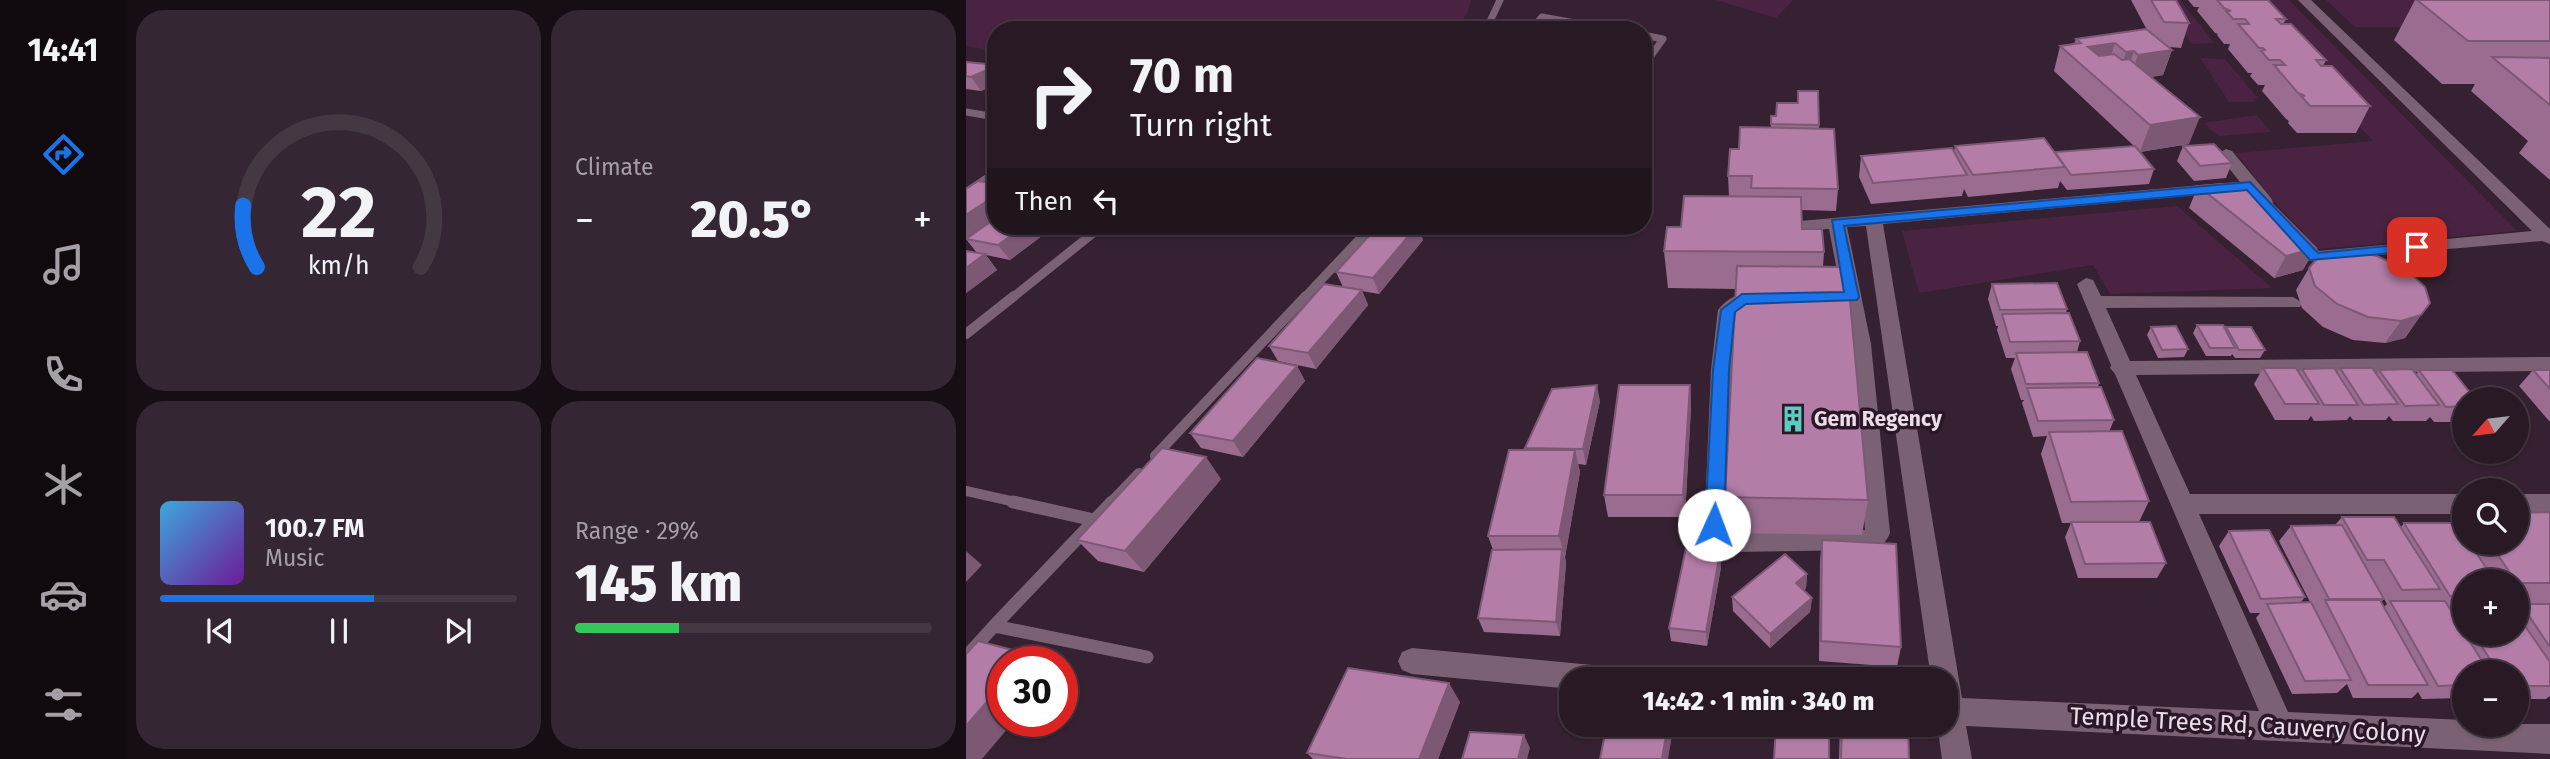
<!DOCTYPE html>
<html lang="en">
<head>
<meta charset="utf-8">
<style>
  :root { --surface:#281925; --page:#342632; --text:#f1f3f6; --muted:#a5a0a7; --line:#443842; --accent:#1a73e8 }
  body { margin:0; font-family:"Fira Sans",sans-serif; background:var(--page); color:var(--text); height:100vh; display:flex; flex-direction:column; font-size:26px; white-space:nowrap }
  * { box-sizing:border-box; margin:0 }
  p { font-size:23px; color:var(--muted) }
  .icon { flex:none; width:38px; height:38px; fill:none; stroke:currentColor; stroke-width:2; stroke-linecap:round; stroke-linejoin:round }
  .map { position:relative; flex:1; overflow:hidden }
  .drawer { display:flex; flex-direction:column; gap:10px; padding:10px; background:#160e14; width:840px }
  .drawer>* { flex:none }
  .guide { position:absolute; left:21px; top:21px; width:665px; height:214px; border-radius:28px; box-shadow:0 2px 5px #0004,0 0 0 2px var(--line); background:#281925; color:var(--text); overflow:hidden }
  .needle { width:46px; rotate:242deg }
  .controls { position:absolute; left:1486px; top:387px; display:grid; gap:14px }
  .controls a { display:grid; place-items:center; width:77px; height:77px; border-radius:50%; background:var(--surface); box-shadow:0 2px 5px #0004,0 0 0 2px var(--line); font-size:35px }
  .speed { position:absolute; left:21px; top:646px; display:flex; gap:14px; font-size:35px; font-weight:700; text-align:center }
  .speed>* { display:grid; place-content:center; width:91px; height:91px; border-radius:50%; background:var(--surface); box-shadow:0 2px 5px #0004,0 0 0 2px var(--line); line-height:1 }
  .speed .limit { border:10px solid #d22; background:#fff; color:#111 }
  .pin { position:absolute; display:grid; place-items:center; width:60px; height:60px; color:#fff; margin:-30px; border-radius:14px; box-shadow:0 4px 10px #0006 }
  .me { position:absolute; width:77px; margin:-38px; rotate:2deg; stroke-linejoin:round; filter:drop-shadow(0 0 5px #0008) }
  .turn { display:flex; align-items:center; gap:24px; height:147px; padding:0 28px; font-size:32px }
  .turn .icon { width:91px; height:91px; stroke-width:2.5 }
  .turn b { display:block; font-size:49px; line-height:60px }
  .then { display:flex; align-items:center; height:66px; padding:0 28px; background:#0003; gap:14px; font-size:26px }
  .big { font-size:52px; font-weight:800; line-height:1.1 }
  .drawer .card { flex:1; display:flex; flex-direction:column; justify-content:center; gap:10px; min-width:0; padding:0 24px; border-radius:28px; background:var(--page) }
  .drawer .dial { align-items:center; gap:0 }
  .dial svg { height:182px; overflow:visible; fill:none; stroke:var(--line); stroke-width:7; stroke-linecap:round; text-anchor:middle }
  .dial text { fill:var(--text); stroke:none }
  .song { display:flex; align-items:center; gap:21px }
  .cover { width:84px; height:84px; border-radius:10px; background:linear-gradient(135deg,hsl(200 70% 55%),hsl(280 70% 35%)) }
  .played { height:7px; border-radius:4px; background:linear-gradient(90deg,var(--accent) 60%,var(--line) 60%) }
  .keys { display:flex; justify-content:space-around; direction:ltr }
  .heat { display:flex; justify-content:space-between; align-items:center; font-size:38px; direction:ltr }
  .charge { height:10px; border-radius:5px; background:linear-gradient(90deg,#34c759 29%,var(--line) 0) }
  .drawer .tiles { flex:1; display:grid; gap:10px; grid-template-columns:repeat(2,1fr) }
  .trip { position:absolute; left:593px; top:667px; width:399px; height:70px; border-radius:28px; background:var(--surface); box-shadow:0 2px 5px #0004,0 0 0 2px var(--line); font-weight:800; line-height:70px; text-align:center }
  main { display:flex; flex:1; min-height:0 }
  .dock { display:flex; flex-direction:column; width:126px; justify-content:space-around; align-items:center; background:#100a0f; color:var(--muted) }
  .dock .icon { width:49px; height:49px }
  .dock .active { color:var(--accent) }
  .dock b { font-size:32px; color:var(--text) }
  .map>svg:first-child { display:block }
</style>
</head>
<body>
<main>
<nav class="dock">
<b>14:41</b>
<svg class="icon active" aria-label="directions" viewBox="0 0 24 24"><path d="M12 3l9 9-9 9-9-9zM9 14v-3h6M13 9l2 2-2 2"/></svg>
<svg class="icon" aria-label="music" viewBox="0 0 24 24"><path d="M9 18V5l10-2v13"/><circle cx="6" cy="18" r="3"/><circle cx="16" cy="16" r="3"/></svg>
<svg class="icon" aria-label="phone" viewBox="0 0 24 24"><path d="M5 4h4l2 5-3 2q2 4 5 5l2-3 5 2v4C11 20 4 13 5 4z"/></svg>
<svg class="icon" aria-label="climate" viewBox="0 0 24 24"><path d="M12 3v18M4 7l16 10M4 17L20 7"/></svg>
<svg class="icon" aria-label="car" viewBox="0 0 24 24"><path d="M5 17H2v-5l4-1 3-4h7l3 4 3 1v5h-3M9 17h6M6 11h13"/><circle cx="7" cy="17" r="2"/><circle cx="17" cy="17" r="2"/></svg>
<svg class="icon" aria-label="filters" viewBox="0 0 24 24"><path d="M4 7h16M4 17h16"/><circle cx="9" cy="7" r="2"/><circle cx="15" cy="17" r="2"/></svg>
</nav>
<section class="drawer">
<div class="tiles">
<div class="card dial"><svg viewBox="0 0 100 80">
<path d="M14 69A42 42 0 1 1 86 69"/>
<path d="M14 69A42 42 0 0 1 8 42" stroke="#1a73e8"/>
<text x="50" y="56" font-size="32" font-weight="700">22</text>
<text x="50" y="72" font-size="11">km/h</text>
</svg></div>
<div class="card"><p>Climate</p>
<div class="heat"><a>−</a><b class="big">20.5°</b><a>+</a></div>
</div>
<div class="card">
<div class="song"><i class="cover"></i><div><b>100.7 FM</b><p>Music</p></div></div>
<div class="played"></div>
<div class="keys"><svg class="icon" aria-label="previous" viewBox="0 0 24 24"><path d="M18 5L8 12l10 7zM5 5v14"/></svg><svg class="icon" aria-label="pause" viewBox="0 0 24 24"><path d="M8 5v14M16 5v14"/></svg><svg class="icon" aria-label="next" viewBox="0 0 24 24"><path d="M6 5l10 7-10 7zM19 5v14"/></svg></div>
</div>
<div class="card"><p>Range · 29%</p><b class="big">145 km</b><div class="charge"></div></div>
</div>
</section>
<div class="map">
<svg width="1584" height="759" viewBox="0 0 1584 759">
  <rect width="100%" height="100%" fill="#352131"/>
  <path fill="#4a2343" d="M0,0H505L501,14L488,30H30V51L0,46Z
    M750,0H827L810,18Z
    M1198,0H1214L1248,43L1225,44Z
    M1275,0H1323L1551,231L1353,249L1307,200L1270,153L1407,141Z
    M1360,0H1584V9L1571,28L1389,27Z
    M1234,58L1259,59L1292,98L1287,99L1290,102H1263Z
    M1291,115L1305,132L1253,136L1237,123Z
    M1211,206L1306,288L1144,294L1127,265L953,293L936,231Z"/>
  <g fill="none" stroke-linecap="round" stroke-linejoin="round">
    <path stroke="#7a6274" stroke-width="7" d="M520,30L534,0
      M565,30L576,17L648,30
      M677,35L697,39L677,67
      M0,112L30,117"/>
    <path stroke="#7a6274" stroke-width="9" d="M0,193L30,173
      M46,298L136,226
      M338,298L406,226"/>
    <path stroke="#7a6274" stroke-width="10" d="M0,334L48,296
      M189,456L340,296
      M0,491L54,503
      M144,503L173,473"/>
    <path stroke="#7a6274" stroke-width="13" d="M47,502L128,520
      M28,626L146,502
      M0,657L28,626L181,657"/>
    <path fill="#7a6274" fill-rule="evenodd" d="M1332,0H1345L1584,229V244L1576,241L1343,261L1321,238L1318,234L1321,230H1333L1353,251L1566,231Z
      M1260,149L1266,151L1305,198L1307,202L1305,206H1293L1254,157L1252,154Z
      M1257,183L1263,184V192L917,224L996,698L1293,711L1149,374L1144,368L1145,365L1111,284L1120,278L1127,280L1135,296L1327,297L1337,303L1334,307L1140,308L1164,361L1584,357V371L1170,375L1224,494H1498V514H1233L1322,712L1498,720V724H1584V754L1000,726L1006,759H976L971,724H980V679H965L900,226L881,227L905,344L924,533C920,542 916,547 906,550L766,552L741,537L738,530L745,370L752,310C764,294 784,288 803,294L806,298L803,302L781,305L771,312L765,370L762,525L770,531L899,530L885,344L863,229L808,233L799,228L802,224Z
      M1550,494H1584V514H1550Z
      M446,648L637,666L647,670L651,679H606V689L446,674L436,670L432,661L436,652Z"/>
  </g>
  <path fill="#9a6c90" fill-rule="evenodd" d="M1165,0H1210L1223,23L1215,48L1203,47L1206,50L1197,75L1185,77L1223,144L1174,152L1188,169L1183,184L1101,190L1094,181L1092,188L1002,197L998,189L996,196L905,204L893,177L895,156L988,152L989,146L1089,153L1168,146L1088,71L1094,46L1108,44L1110,39L1181,30Z
    M1222,0H1302L1320,19L1317,24L1360,60L1357,66L1404,106L1390,133H1331L1322,123L1323,121L1320,119L1296,91L1299,85H1292L1284,76L1286,73H1282L1262,49L1264,44H1258L1251,35L1252,34L1249,33L1231,11L1233,7H1228Z
    M1449,0H1584V180L1553,153L1562,141L1505,91L1509,84H1476L1428,40Z
    M0,62L30,65V84L15,91L0,89Z
    M832,91H852L853,128L872,189L870,211L835,210L836,229L858,252L857,267L902,500L896,535L761,533L759,497L770,289L702,288L698,251L715,227L763,197L762,176L773,149L805,128V116H810L831,103Z
    M1217,146L1266,163L1260,178L1228,181L1211,161Z
    M1232,186L1337,270L1308,278L1223,208Z
    M30,226H89L44,260L20,255L31,270L0,293V251L11,253L0,239Z
    M412,226H469L465,230L453,229L457,240L413,294L396,291L402,305L350,369L312,361L303,346L377,287L370,272Z
    M1343,268L1455,315L1439,338L1419,343L1387,340L1357,327L1336,308L1330,290Z
    M1026,284L1101,309L1100,313L1114,341L1111,352L1133,383L1132,387L1148,420L1143,432L1183,501L1173,522L1200,563L1191,578H1112L1099,537L1105,523H1096L1075,454L1081,436L1067,437L1056,403L1058,400H1055L1045,369L1049,358H1040L1031,330L1032,326H1030L1022,299Z
    M1231,325L1259,329L1260,327L1299,350L1294,358H1269L1266,354L1265,356H1240L1227,333Z
    M1185,327L1222,349L1218,357L1192,358L1181,335Z
    M331,366L339,381L277,457L235,448L224,433Z
    M1297,368L1333,373L1336,369L1371,373L1374,368L1410,374L1413,370L1450,375L1453,370L1498,399V422H1468L1464,417L1460,421H1427L1423,416L1420,420H1387L1384,416L1381,420L1348,421L1345,416L1342,420H1309L1288,384Z
    M1567,370H1584V422L1553,386Z
    M724,385L725,407L719,517H642L638,495Z
    M634,401L620,465L612,464L614,472L599,557L600,563L594,636L518,632L512,618L527,550L522,536L560,450L559,448Z
    M255,479L178,572L132,561L111,540Z
    M1584,512V603L1550,604V581H1498V634H1550V607L1555,604H1584V696L1580,699H1550V672H1498V698L1456,699L1452,692L1446,698H1387L1381,684L1371,693L1326,694L1290,618L1294,613H1284L1253,546L1263,531L1339,597L1334,603L1344,602L1313,541L1325,526L1369,525L1376,517L1435,527L1438,523L1491,525L1498,518V542H1550ZM1404,574L1421,604L1418,607L1415,602L1418,599Z
    M856,540L935,647L931,667L853,661L854,561Z
    M755,567L741,646L705,641L703,628Z
    M841,574L840,588L837,591L846,598L844,612L804,648L767,611L766,597Z
    M494,702L472,759H347L341,753Z
    M874,724H942L943,759H873Z"/>
  <path fill="#7d5875" d="M1149,43L1141,69L1122,47Z
    M1206,50L1197,75L1164,80L1172,55Z
    M1168,51L1160,76L1152,78L1160,52Z
    M30,66V84L15,91L5,77Z
    M1234,117L1223,144L1174,152L1184,125Z
    M30,195V217L0,238V215Z
    M58,226H89L44,260L32,245Z
    M451,226L457,240L413,294L407,278Z
    M1350,248L1337,270L1308,278L1320,256Z
    M19,254L31,270L0,293V268Z
    M396,290L402,305L350,369L342,353Z
    M1455,315L1439,338L1419,343L1435,321Z
    M331,366L339,381L277,457L267,441Z
    M631,385L634,401L620,465L617,449Z
    M724,385L725,407L719,517L717,495Z
    M609,450L614,472L599,557L593,536Z
    M240,457L255,479L178,572L159,551Z
    M596,549L600,563L594,636L590,622Z
    M0,551L16,565L0,582Z
    M754,552L755,567L741,646L740,632Z
    M841,574L840,588L829,598L830,583Z
    M846,598L844,612L804,648V634Z
    M62,654L72,662H56Z
    M37,683V721H48L16,759H0V726Z
    M483,683L494,702L472,759H453Z
    M702,724H708L702,759H696Z
    M558,735L564,748L561,759H552Z"/>
  <path fill="#b37da7" stroke="#7d5875" stroke-width="2" d="M1185,0H1210L1223,23L1198,22Z
    M1251,0H1302L1320,19H1310L1315,24H1325L1360,60H1350L1355,66H1366L1404,106H1344L1335,96H1339L1332,93L1308,65H1319L1314,60H1303L1295,51L1299,50L1297,48H1293L1272,24H1283L1279,19H1267L1260,11H1265L1258,8Z
    M1451,0H1584V41H1502Z
    M1180,29L1206,50L1172,55L1168,51L1160,52L1149,43L1122,47L1133,56L1148,54L1156,60L1163,59L1234,117L1184,125L1094,46L1115,43L1110,39Z
    M1526,57L1584,58V105Z
    M0,62L30,65V66L5,77L0,76Z
    M832,91H852L853,125L805,124V116H810L811,103H832Z
    M774,127L868,129L872,189L785,188L786,176H762L764,149H773Z
    M1078,138L1099,167L1007,175L989,146Z
    M1248,144L1266,163L1234,166L1217,146Z
    M1169,146L1188,169L1105,175L1089,152Z
    M986,148L1001,175L907,183L895,156Z
    M12,181L30,184V195L0,215V189Z
    M1284,182L1350,248L1320,256L1232,186Z
    M718,196L835,197L836,229H856L858,252L698,251L701,227H715Z
    M30,218V226H58L32,245L0,239Z
    M412,226H451L407,278L370,272Z
    M0,251L19,254L0,268Z
    M1379,251L1411,256L1441,270L1459,287L1464,303L1455,315L1435,321L1402,317L1371,304L1349,286L1343,268L1354,255Z
    M771,266L881,267L902,500L759,497Z
    M1091,283L1101,309L1034,310L1026,284Z
    M358,284L396,290L342,353L303,346Z
    M1103,313L1114,341L1044,342L1036,314Z
    M1231,325H1257L1269,348H1244Z
    M1210,326L1222,349L1196,350L1185,327Z
    M1260,327H1285L1299,350H1273Z
    M1121,352L1133,383L1060,384L1050,353Z
    M291,358L331,366L267,441L224,433Z
    M1297,368H1330L1353,404H1319Z
    M1368,368L1392,405H1358L1336,369Z
    M1374,368H1406L1432,404L1398,405Z
    M1446,369L1473,405L1439,406L1413,370Z
    M1453,370H1486L1509,399H1498V406L1480,407Z
    M1567,370H1584V389Z
    M631,385L617,449L559,448L586,389Z
    M653,385H724L717,495H638Z
    M1135,387L1148,420L1072,421L1061,388Z
    M1156,431L1183,501L1105,502L1083,432Z
    M196,448L240,457L159,551L111,540Z
    M543,450H609L593,536H522Z
    M1584,512V583H1551L1523,542H1550V513Z
    M1376,517H1428L1474,589L1436,590L1418,560H1401Z
    M1105,522H1184L1200,563L1119,564Z
    M1438,523H1490L1498,535V542H1503L1529,581H1498V596H1484Z
    M1376,525L1418,599H1363L1325,526Z
    M1303,530L1339,597L1295,599L1263,531Z
    M856,540L930,544L935,647L855,641Z
    M720,548L754,552L740,632L703,628Z
    M596,549L590,622L512,618L526,550Z
    M819,554L841,574L830,583L846,598L804,634L766,597Z
    M1359,600H1414L1462,685H1402Z
    M1424,601H1479L1498,631V634H1499L1523,672H1498V685L1472,686Z
    M1498,601V618L1488,602Z
    M1345,602L1385,680L1339,681L1301,604Z
    M1555,604H1584V647Z
    M1550,613L1584,662V686H1550V672H1532L1508,634H1550Z
    M12,641L62,654L56,662H37V683L0,726V654Z
    M382,668L483,683L453,759H381L341,753Z
    M641,724H702L696,759H634Z
    M810,724H863V759H808Z
    M876,724H942L943,759H875Z
    M504,732L558,735L552,759H496Z"/>
  <path fill="#1a73e8" stroke="#114b97" stroke-width="2" d="M1284,182L1352,253L1451,243L1458,247L1451,251L1344,260L1281,190L878,226L893,297L891,300L780,304L769,312L763,370L758,525L748,532L742,530L739,525L747,370L755,310L776,294L878,292L866,220Z"/>
  <defs>
    <g id="building-bare" transform="scale(2.1)"><path d="M-4-6H4V6H1V3H-1V6H-4ZM-2.5-4.3h1.7v1.8h-1.7ZM.8-4.3h1.7v1.8H.8ZM-2.5-1h1.7V.8h-1.7ZM.8-1h1.7V.8H.8Z" fill="#58cec0" stroke="#2b1727" stroke-width="2.5" paint-order="stroke"/></g>
  </defs>
  <g fill-rule="evenodd">
    <use href="#building-bare" x="827" y="419"/>
  </g>
  <g text-anchor="middle" dominant-baseline="central" stroke-width="7" stroke-linejoin="round" paint-order="stroke">
    <g font-size="21" font-weight="bold" fill="#ebdee8" stroke="#2b1727" text-anchor="start">
      <text x="848" y="419">Gem Regency</text>
    </g>
    <g font-size="24" fill="#ebdee8" stroke="#2b1727">
      <text transform="translate(1282 725) rotate(3)">Temple Trees Rd, Cauvery Colony</text>
    </g>
  </g>
</svg>
<div class="controls">
<a><svg class="needle" viewBox="-14 -14 28 28"><path d="M0-13l5 13h-10z" fill="#e53935"/><path d="M0 13l5-13h-10z" fill="#a5a0a7"/></svg></a>
<a><svg class="icon" aria-label="search" viewBox="0 0 24 24"><circle cx="10" cy="10" r="6"/><path d="M15 15l6 6"/></svg></a>
<a>+</a>
<a>−</a>
</div>
<div class="speed"><div class="limit">30</div></div>
<div class="pin" style="left:1451px;top:247px;background:#d93025"><svg class="icon" aria-label="arrive" viewBox="0 0 24 24"><path d="M6 21V4h12l-3 4 3 4H6"/></svg></div>
<svg class="me" style="left:748px;top:525px" viewBox="-20 -20 40 40"><circle r="19" fill="#fff"/><path d="M0-13L10 11 0 6-10 11z" fill="#1a73e8"/></svg>
<div class="trip">14:42 · 1 min · 340 m</div>
<div class="guide">
<div class="turn"><svg class="icon" aria-label="right" viewBox="0 0 24 24"><path d="M7 20v-9h11M14 6l5 5-5 5"/></svg><div><b>70 m</b>Turn right</div></div>
<div class="then">Then<svg class="icon" aria-label="left" viewBox="0 0 24 24"><path d="M17 20v-9H6M10 6l-5 5 5 5"/></svg></div>
</div>
</div>
</main>
</body>
</html>
